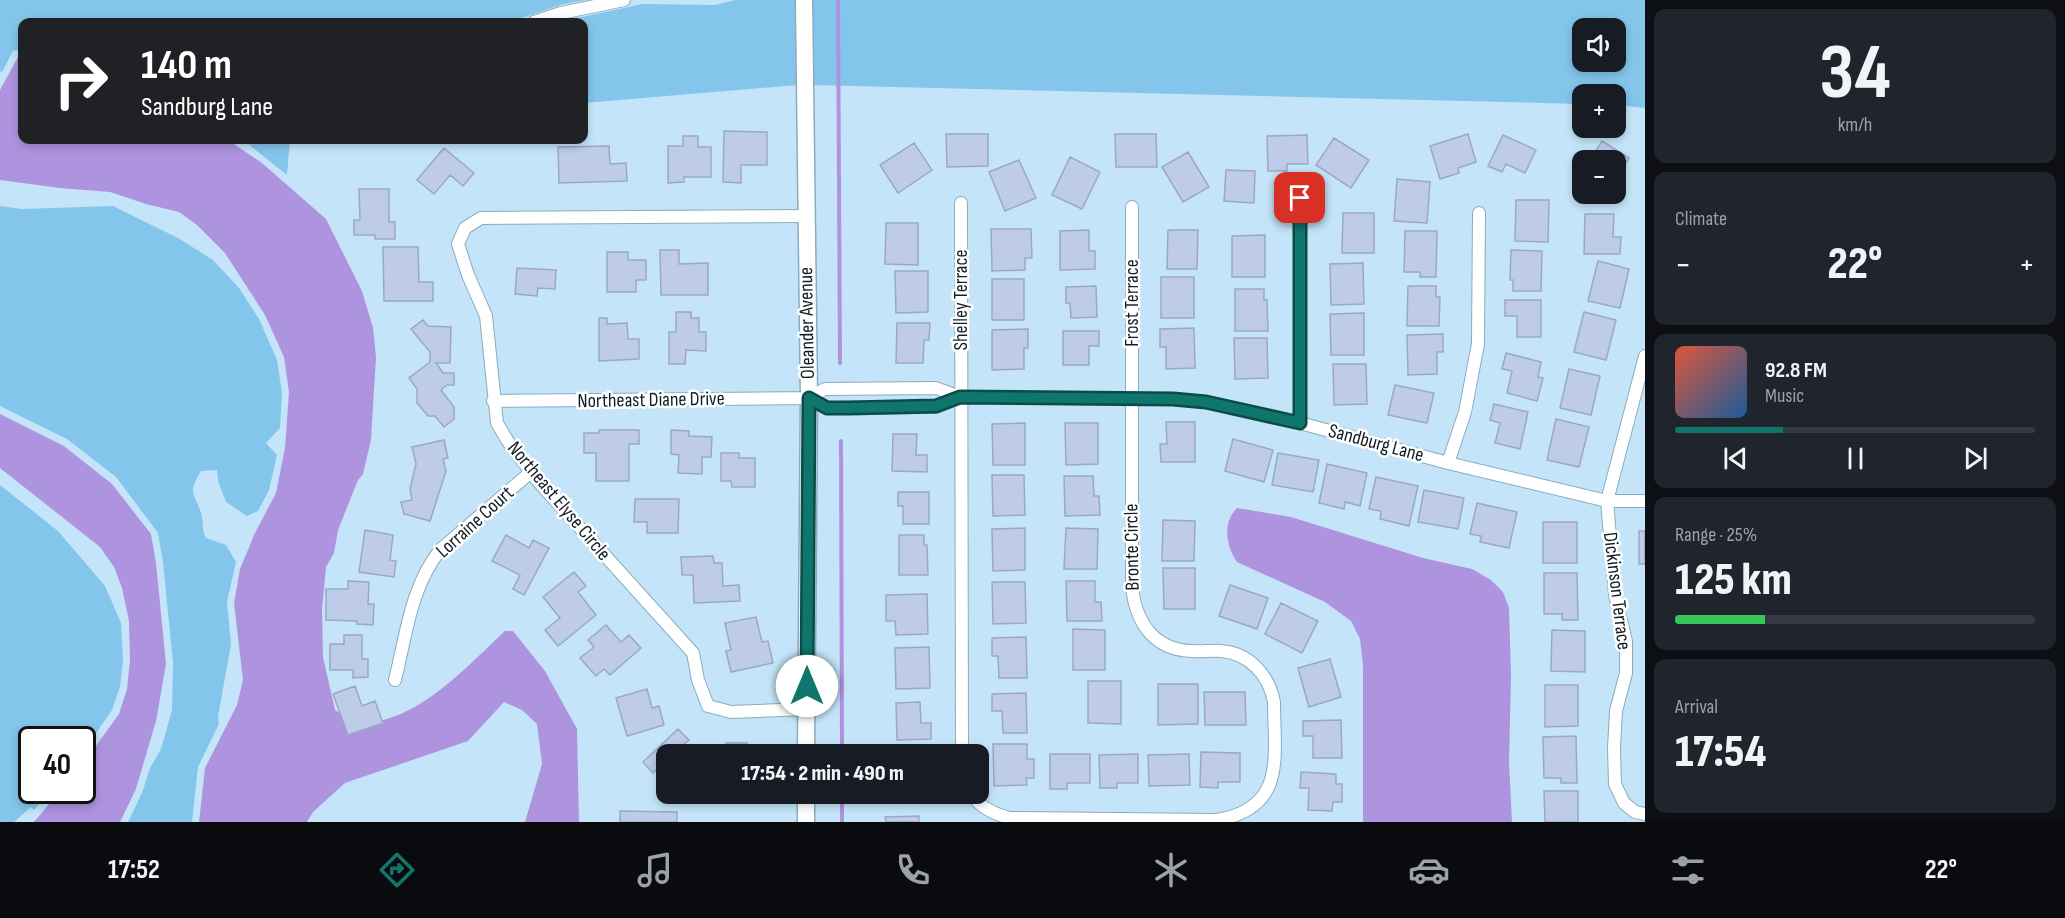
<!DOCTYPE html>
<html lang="en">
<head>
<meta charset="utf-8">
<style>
  :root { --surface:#171b24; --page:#20242c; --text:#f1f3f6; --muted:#9ea1a6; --line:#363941; --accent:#0f766e }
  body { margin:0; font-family:"Sofia Sans Condensed",sans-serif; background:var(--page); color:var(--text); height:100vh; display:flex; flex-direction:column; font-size:22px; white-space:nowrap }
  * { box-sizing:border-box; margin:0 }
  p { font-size:20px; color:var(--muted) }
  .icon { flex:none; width:33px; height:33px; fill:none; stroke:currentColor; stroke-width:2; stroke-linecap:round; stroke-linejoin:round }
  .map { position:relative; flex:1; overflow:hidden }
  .side { display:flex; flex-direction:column; gap:9px; padding:9px; background:#0d0f14; width:420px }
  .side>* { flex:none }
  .banner { position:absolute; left:18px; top:18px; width:570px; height:126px; border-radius:12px; box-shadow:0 3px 9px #0003; background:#202124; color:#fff; overflow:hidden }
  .tools { position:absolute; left:1572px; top:18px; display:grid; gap:12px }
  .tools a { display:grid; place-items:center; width:54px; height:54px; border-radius:12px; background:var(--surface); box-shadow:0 3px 9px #0003; font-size:30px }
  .speed { position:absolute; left:18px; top:726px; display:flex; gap:12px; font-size:30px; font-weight:700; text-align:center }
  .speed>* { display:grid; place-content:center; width:78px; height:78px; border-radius:50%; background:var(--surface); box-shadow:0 3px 9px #0003; line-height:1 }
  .speed .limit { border:3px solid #111; border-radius:9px; background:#fff; color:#111 }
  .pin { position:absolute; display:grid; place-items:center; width:51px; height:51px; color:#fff; margin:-26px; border-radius:12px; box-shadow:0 3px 9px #0006 }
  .me { position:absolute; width:66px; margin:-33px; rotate:0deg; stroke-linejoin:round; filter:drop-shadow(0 0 4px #0008) }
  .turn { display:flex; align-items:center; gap:21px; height:126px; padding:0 24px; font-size:27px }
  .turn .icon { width:78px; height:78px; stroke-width:2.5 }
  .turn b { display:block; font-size:42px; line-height:51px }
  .big { font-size:45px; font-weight:800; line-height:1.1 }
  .side .card { flex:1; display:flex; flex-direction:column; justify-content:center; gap:9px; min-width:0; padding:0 21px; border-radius:12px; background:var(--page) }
  .side .dial { align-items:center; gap:0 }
  .dial b { font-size:78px; line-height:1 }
  .song { display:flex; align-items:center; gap:18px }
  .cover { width:72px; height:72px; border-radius:9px; background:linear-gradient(135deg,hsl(10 70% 55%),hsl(210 70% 35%)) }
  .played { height:6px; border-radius:3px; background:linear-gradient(90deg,var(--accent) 30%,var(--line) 30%) }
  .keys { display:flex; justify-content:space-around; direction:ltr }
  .heat { display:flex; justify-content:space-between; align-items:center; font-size:33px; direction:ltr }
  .charge { height:9px; border-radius:4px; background:linear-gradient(90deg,#34c759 25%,var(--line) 0) }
  .trip { position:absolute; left:656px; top:744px; width:333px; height:60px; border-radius:12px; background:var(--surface); box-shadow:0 3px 9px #0003; font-weight:800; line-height:60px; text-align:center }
  .tabs { display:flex; height:96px; justify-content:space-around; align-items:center; background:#090b0e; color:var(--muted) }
  .tabs .icon { width:42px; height:42px }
  .tabs .selected { color:var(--accent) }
  .tabs b { font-size:27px; color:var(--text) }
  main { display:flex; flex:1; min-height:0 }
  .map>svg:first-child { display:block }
</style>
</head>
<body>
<main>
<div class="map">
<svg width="1645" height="822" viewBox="0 0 1645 822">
  <rect width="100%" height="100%" fill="#c4e5f9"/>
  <path fill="#84c5eb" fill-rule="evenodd" d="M0,0H585L560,5L510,22H22V49L13,51L2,72L0,71Z
    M735,0H797L798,85L584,103V22H558L643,4L715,5Z
    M811,0H1645V108L1616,105V94H1582V104L812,85ZM1582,28H1616V62H1582Z
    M243,140H290L287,175Z
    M0,206L22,209L113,206L178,238L213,260L239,288L259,319L277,360L282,393L280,428L266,443L277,455L269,490L258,511L247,516L226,502L218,481L217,470L201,471C187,495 194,491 201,513C204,521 201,529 206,538L226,545L236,562L227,602L231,644L218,717L219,724L198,767L192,822H128L142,793L150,768L161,749L172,710L173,663L163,562L158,533L116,477L67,439L0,406Z
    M0,485L58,531L105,586L121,623L123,660L120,687L112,710L83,752L82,740H32V790L50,791L34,810L31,807L14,822H0Z"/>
  <path fill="#ae93df" d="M18,57H22V140H228L262,163L326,219L362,291L373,328L376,357L371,440L363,474L358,480L338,530L334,553L326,567L322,610L323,657L335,710C341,714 348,720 354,721C410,731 468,665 505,631H513L545,671L577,729L579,822H525L542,764L537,724L522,710L504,702L468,741L345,783L313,812L307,822H199L205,768L237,705L243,680L234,603L240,569L255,533L276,493L285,448L289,392L284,357L265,315L225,253L197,225L179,212L146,204L110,192L60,188L0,180V90Z
    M0,414L64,446L112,484L151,534L156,563L166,664L156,721L136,789L120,822H34L60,791L82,790L83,764L119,714L127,689L130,660L129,621L122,588L114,567L100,547L0,468Z
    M1237,508L1291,517L1423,558L1472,569L1491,580L1503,592L1509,608L1511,675L1509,763L1512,822H1363V665L1360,639L1351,621L1325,602L1237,562C1226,546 1222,523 1237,508Z"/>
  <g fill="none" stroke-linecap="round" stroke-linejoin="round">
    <path stroke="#ae93df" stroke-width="4" d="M838,0L840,363
      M841,441L842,754
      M842,794V822"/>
  </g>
  <path fill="#becbe9" stroke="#9ba8c5" stroke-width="1.5" d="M724,131L767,132V165H741V183L723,182Z
    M946,134H988V166L947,167Z
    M1115,134H1156L1157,167H1116Z
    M1468,134L1476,162L1458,168L1459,173L1440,179L1430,146Z
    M1307,135L1308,164H1287V171H1268L1267,136Z
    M1503,135L1536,150L1525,173L1506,164L1502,172L1488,166Z
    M683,136H698V147H711V177H684V182L668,183V146H683Z
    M1334,138L1369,160L1351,188L1316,165Z
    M1602,141L1629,158L1616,180V160H1590Z
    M914,143L932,170L898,193L880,165Z
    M609,146L610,164L626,163L627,181L559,183L558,147Z
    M444,148L474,173L463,186L450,175L434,194L417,180Z
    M1188,152L1209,187L1183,202L1162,167Z
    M1070,157L1100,172L1082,209L1052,195Z
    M1019,160L1036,198L1005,211L989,172Z
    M1226,170L1255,171L1254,203L1224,201Z
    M1397,179L1430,182L1427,223L1394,221Z
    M359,189H389V222H395V239H375V235H354V220H360Z
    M1516,200H1549L1548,242L1515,241Z
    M1343,213H1374V253H1342Z
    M1585,214H1614L1613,237H1621L1620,254H1584Z
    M886,223H918V265L885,264Z
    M991,229H1031L1032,258H1025V270L992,271Z
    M1089,230V251H1095V269L1060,270V231Z
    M1168,230H1198L1197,269H1167Z
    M1405,231H1437L1436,277H1420V272H1404Z
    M1265,235V277H1232V236Z
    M383,247H418L419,282H433V301H384Z
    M660,250H679V264L708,263V295H661Z
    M1511,250L1542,251L1541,291H1513V280H1510Z
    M607,252H628V260H646V280H636V292H607Z
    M1598,261L1629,269L1620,308L1588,301Z
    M1363,263L1364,304L1331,305L1330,264Z
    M517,268L556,270L555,289L538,288L537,296L515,294Z
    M895,271H928V312L896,313Z
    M1161,277H1194V318H1161Z
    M992,279H1024V320H992Z
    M1096,286L1097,317L1071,318L1070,303H1066V287Z
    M1408,286H1436V297H1440L1439,326H1407Z
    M1235,289H1264V300H1267L1268,331H1235Z
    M1505,300H1541V337H1517V316H1505Z
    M676,312H691V318H699V332H706V351L686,350L685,364H669V332H676Z
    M1584,312L1616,320L1606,360L1574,352Z
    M1364,313V355H1331L1330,314Z
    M599,318H607V324L627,323L628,339H639V359L599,361Z
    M423,320L428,326L451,327L450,363H436L443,373H454V385H447L441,390L454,407V419L444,427L435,416H428L417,403V389L409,378L430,362V352L411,329Z
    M897,323H930L929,340H924L923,363H896Z
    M1194,328L1195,368L1166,369V347H1160V329Z
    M1028,329V348H1024V369L992,370V330Z
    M1063,331H1099V346H1089V365H1063Z
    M1443,334V352H1437V374L1408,375L1407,335Z
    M1234,338H1267L1268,378L1235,379Z
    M1506,353L1541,362L1538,377L1543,378L1537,401L1507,393L1512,371L1502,369Z
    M1333,364H1366L1367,404L1334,405Z
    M1569,369L1600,376L1591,415L1560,408Z
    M1395,385L1434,393L1427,423L1388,415Z
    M1494,404L1528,412L1520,449L1495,443L1500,423L1490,420Z
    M1556,419L1589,427L1579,467L1547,460Z
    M1166,422H1195V462H1161L1160,444H1167Z
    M1025,423V465H993L992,424Z
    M1065,423H1098V464L1066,465Z
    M599,430H639V444H629V481H596V453H584V433H599Z
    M671,430L689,431V436L712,437L711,457H702V474L678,473L679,455L671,454Z
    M893,434H917L916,455H927V472L892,471Z
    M1233,439L1273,450L1264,482L1225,471Z
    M444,440L448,458L443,459L446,471L430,521L404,514L401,502L412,500L410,489L416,464L412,447Z
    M721,453H739V458H755V487H732L731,481H721Z
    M1278,453L1319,460L1313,492L1272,485Z
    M1327,464L1367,473L1360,506L1345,502L1344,509L1319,503Z
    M992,475H1024L1025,515L993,516Z
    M1064,476H1093L1094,496H1099L1100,515L1065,516Z
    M1376,477L1418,486L1409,526L1380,519L1381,511L1369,509Z
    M1424,490L1464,498L1458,529L1418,522Z
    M898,492H929V524H903V506H898Z
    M635,499H679L678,533H647V522H634Z
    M1477,503L1517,512L1509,548L1480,542L1481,536L1470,534Z
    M1163,520L1195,521L1194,561H1162Z
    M1543,522H1577V563H1543Z
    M1025,528V570L993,571L992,529Z
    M1066,528L1098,529L1097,569H1064Z
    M365,530L393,535L390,560L396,561L394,577L359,572Z
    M1639,531H1645V564H1639Z
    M506,535L529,548L533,540L549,548L524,595L513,589L520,575L492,561Z
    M899,535H924V545H927L928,575H899Z
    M713,556L714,563H722L723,586L739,585L740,601L694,603L693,575H682L681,557Z
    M1163,568H1195V609H1164Z
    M574,572L586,586L578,592L596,615L558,646L545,630L560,618L543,597Z
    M1544,573H1577L1578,620H1562V614H1544Z
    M348,581L369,582L368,604H374L373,625L357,624V621L326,620V589H348Z
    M1066,581H1095V602H1101L1102,621H1067Z
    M992,582H1025L1026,623L993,624Z
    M1230,585L1268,598L1257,629L1219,616Z
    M927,594L928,634L896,635L895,621H886V595Z
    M1281,603L1318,621L1302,653L1265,634Z
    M756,617L762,642L768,641L773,663L731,672L726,651L731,650L725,623Z
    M606,625L621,642L629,635L641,648L610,675L604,669L596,676L580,658L594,647L588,640Z
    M1073,629L1105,630V670H1073Z
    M1552,630L1585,631V672L1551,671Z
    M344,635H362V659H368V677L353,678V670H330V644H344Z
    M1026,637L1027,678H999L998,656H992V638Z
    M929,647L930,688L896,689L895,648Z
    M1330,659L1341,697L1309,707L1298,668Z
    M1088,681H1121V724L1088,723Z
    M1158,684H1198V724L1158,725Z
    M1545,685H1578V726L1545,727Z
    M355,686L362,706L375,701L383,723L348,735L333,694Z
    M647,689L652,708L659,706L664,725L627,736L616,698Z
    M1204,692H1245L1246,725H1205Z
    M1026,693L1027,733H1003L1002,711H992V694Z
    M920,702L921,723H931V739L897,740L896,703Z
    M1341,720L1342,758H1313V736H1303V721Z
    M678,729L689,740L683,745L692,754H666V769L662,764L653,773L643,762Z
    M1576,736L1577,783H1561V778H1544L1543,737Z
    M726,743H747V754H726Z
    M993,744H1027V759H1034V778H1026L1027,785L994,786Z
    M899,752H932V754H899Z
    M1201,752L1240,753V782H1218V788L1200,787Z
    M1050,754H1090V783H1067V789H1050Z
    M1138,754V783H1117V788H1100L1099,755Z
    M1189,754L1190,785L1149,786L1148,755Z
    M1301,772L1336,774V784H1342V802H1333L1332,811L1308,810L1309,788H1300Z
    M1544,791H1578V822H1545Z
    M620,811L677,812V822H620Z
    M919,816V822H886L885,817Z"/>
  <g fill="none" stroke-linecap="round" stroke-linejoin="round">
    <g stroke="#8babbe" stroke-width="14">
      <path id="street" d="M534,22L561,13L624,0
        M961,203L962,754
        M806,216L481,218L465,228L458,244L468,275L486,316L497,423L507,440L536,479L693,653L698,680L708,706L731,712L806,709
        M1645,356L1607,501L1615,595L1626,641V673L1616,711L1614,748L1615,784L1624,803L1635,812L1645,814
        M809,398L827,408L936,407L960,397
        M493,401L809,398L825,389L936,388L960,397L1173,399L1206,402L1300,423L1448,463L1607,501H1645
        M1300,423V198
        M1448,463L1465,412L1478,344L1479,213
        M395,680C406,636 411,585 441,549L531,472
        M971,794C981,808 994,814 1010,818L1217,820C1287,808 1274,757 1274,702C1269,675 1249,653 1221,651C1211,650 1202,652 1192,651C1154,650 1136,623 1132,587V207"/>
    </g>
    <g stroke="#8babbe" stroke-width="19">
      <path id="secondary" d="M804,0L809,398L806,754
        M806,822V794"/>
    </g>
    <use href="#street" stroke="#fff" stroke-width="12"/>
    <use href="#secondary" stroke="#fff" stroke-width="16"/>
  </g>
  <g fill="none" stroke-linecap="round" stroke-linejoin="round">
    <g stroke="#0a4d48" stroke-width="15">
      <path id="route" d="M807,686L809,398L827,408H849L936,406L960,397L1173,399L1206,402L1300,423V198"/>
    </g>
    <use href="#route" stroke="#0f766e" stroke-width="10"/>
  </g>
  <g text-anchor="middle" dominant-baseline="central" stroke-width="5" stroke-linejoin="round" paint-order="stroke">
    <g font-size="20" fill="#121e25" stroke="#fff">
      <text transform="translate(961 300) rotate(-90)">Shelley Terrace</text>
      <text transform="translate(1132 303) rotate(-90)">Frost Terrace</text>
      <text transform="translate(807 323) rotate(-91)">Oleander Avenue</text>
      <text transform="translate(651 400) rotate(-1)">Northeast Diane Drive</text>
      <text transform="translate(1376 443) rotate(15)">Sandburg Lane</text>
      <text transform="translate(559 501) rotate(50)">Northeast Elyse Circle</text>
      <text transform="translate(475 522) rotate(-42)">Lorraine Court</text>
      <text transform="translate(1132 547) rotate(-91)">Bronte Circle</text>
      <text transform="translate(1617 591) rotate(83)">Dickinson Terrace</text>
    </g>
  </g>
</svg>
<div class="tools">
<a><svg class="icon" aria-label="sound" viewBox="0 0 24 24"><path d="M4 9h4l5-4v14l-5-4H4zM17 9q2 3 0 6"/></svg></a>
<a>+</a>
<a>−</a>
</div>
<div class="speed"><div class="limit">40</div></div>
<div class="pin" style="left:1300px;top:198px;background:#d93025"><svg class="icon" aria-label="arrive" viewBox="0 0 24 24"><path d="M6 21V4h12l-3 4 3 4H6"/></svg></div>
<svg class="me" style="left:807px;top:686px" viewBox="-20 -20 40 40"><circle r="19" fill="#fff"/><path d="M0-13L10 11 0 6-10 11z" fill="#0f766e"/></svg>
<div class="trip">17:54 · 2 min · 490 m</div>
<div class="banner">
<div class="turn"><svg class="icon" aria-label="right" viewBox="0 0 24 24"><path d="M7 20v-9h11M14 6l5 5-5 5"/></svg><div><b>140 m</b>Sandburg Lane</div></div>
</div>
</div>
<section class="side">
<div class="card dial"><b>34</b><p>km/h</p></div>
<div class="card"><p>Climate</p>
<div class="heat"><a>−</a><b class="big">22°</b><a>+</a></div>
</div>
<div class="card">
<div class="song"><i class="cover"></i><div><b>92.8 FM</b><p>Music</p></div></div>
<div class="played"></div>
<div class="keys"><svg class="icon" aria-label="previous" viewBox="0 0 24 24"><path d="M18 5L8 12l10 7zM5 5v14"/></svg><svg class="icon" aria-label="pause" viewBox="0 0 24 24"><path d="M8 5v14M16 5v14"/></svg><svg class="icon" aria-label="next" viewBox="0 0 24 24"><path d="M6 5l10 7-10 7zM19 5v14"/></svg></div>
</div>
<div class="card"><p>Range · 25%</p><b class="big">125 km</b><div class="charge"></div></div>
<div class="card"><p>Arrival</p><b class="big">17:54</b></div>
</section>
</main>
<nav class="tabs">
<b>17:52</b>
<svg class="icon selected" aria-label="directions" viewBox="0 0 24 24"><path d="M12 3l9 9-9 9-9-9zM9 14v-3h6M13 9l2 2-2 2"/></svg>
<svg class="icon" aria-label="music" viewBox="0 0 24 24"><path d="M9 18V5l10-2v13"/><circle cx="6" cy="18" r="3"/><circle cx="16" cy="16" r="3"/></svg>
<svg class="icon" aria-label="phone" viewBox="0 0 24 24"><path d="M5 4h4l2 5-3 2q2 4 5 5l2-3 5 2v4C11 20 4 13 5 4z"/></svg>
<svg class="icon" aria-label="climate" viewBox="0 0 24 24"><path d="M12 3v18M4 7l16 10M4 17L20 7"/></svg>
<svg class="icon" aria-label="car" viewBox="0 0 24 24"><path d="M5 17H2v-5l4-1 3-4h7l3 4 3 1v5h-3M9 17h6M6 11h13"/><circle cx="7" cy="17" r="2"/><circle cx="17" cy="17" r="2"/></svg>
<svg class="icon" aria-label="filters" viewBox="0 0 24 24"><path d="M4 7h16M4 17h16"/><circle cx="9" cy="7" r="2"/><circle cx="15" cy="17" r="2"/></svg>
<b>22°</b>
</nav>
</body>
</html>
